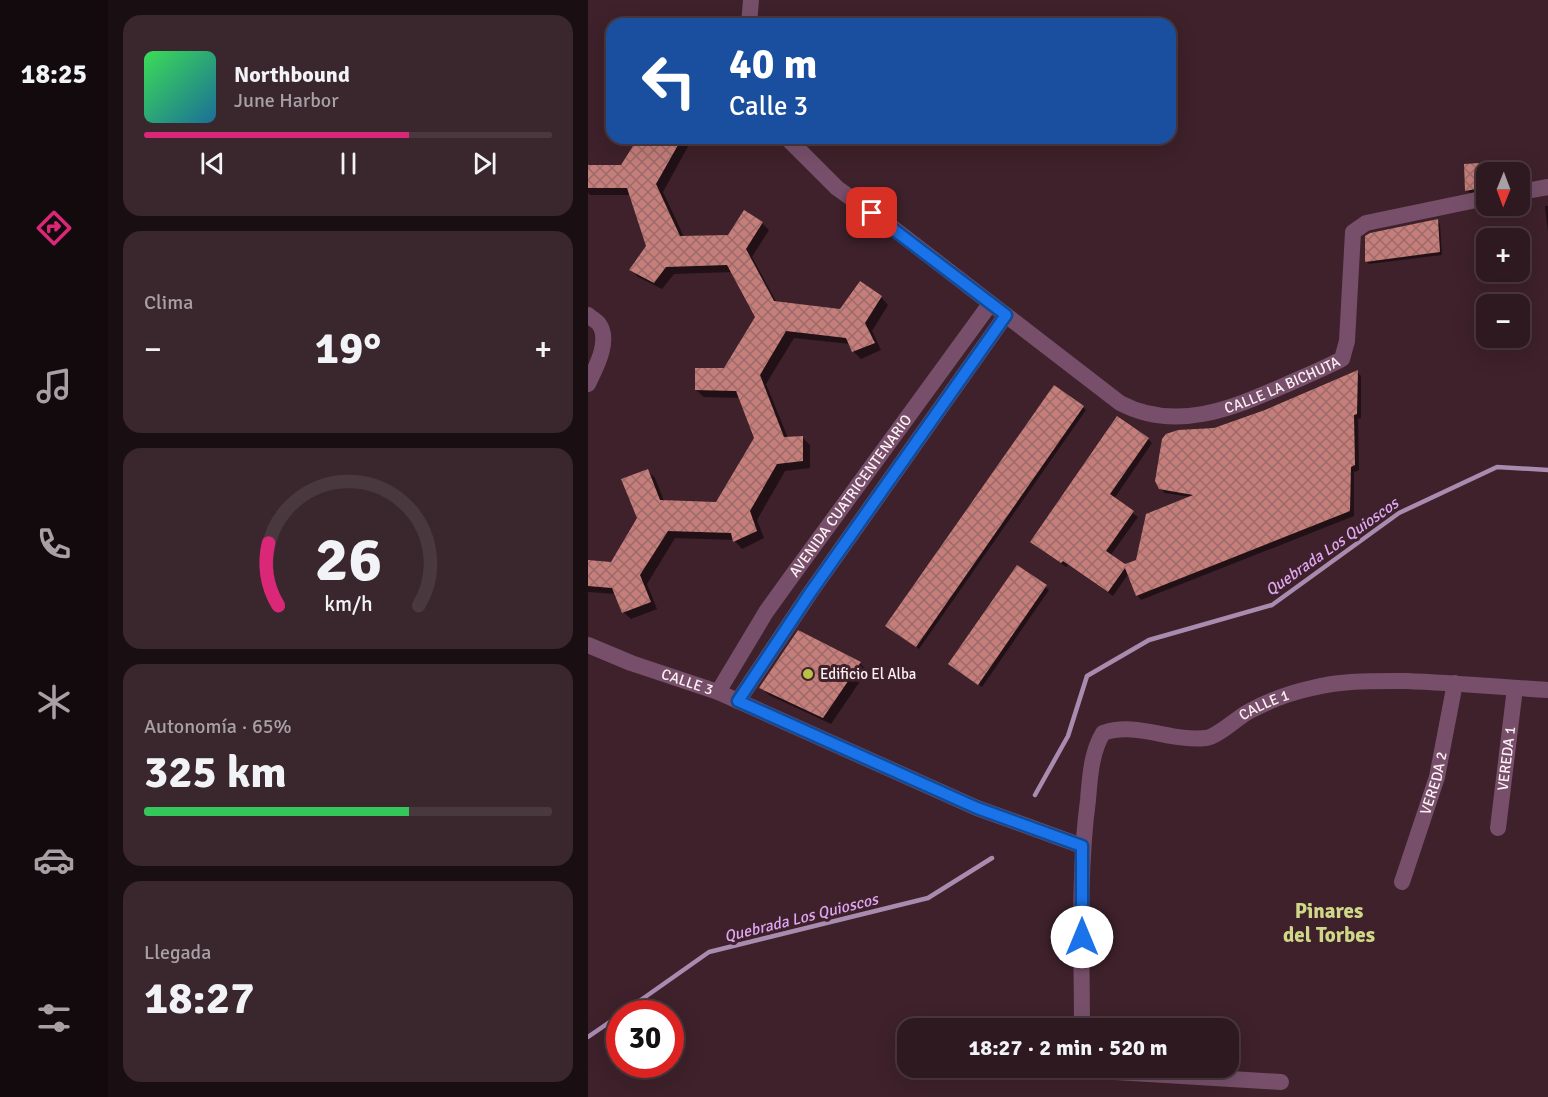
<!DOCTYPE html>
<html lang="es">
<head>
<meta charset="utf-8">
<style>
  :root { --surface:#2e1920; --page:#3a262d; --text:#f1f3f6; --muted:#a7a0a5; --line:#49383e; --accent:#db2777 }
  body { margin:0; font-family:Signika,sans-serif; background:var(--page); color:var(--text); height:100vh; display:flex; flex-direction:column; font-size:22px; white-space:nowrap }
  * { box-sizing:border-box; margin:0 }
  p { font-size:20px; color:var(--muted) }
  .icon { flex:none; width:33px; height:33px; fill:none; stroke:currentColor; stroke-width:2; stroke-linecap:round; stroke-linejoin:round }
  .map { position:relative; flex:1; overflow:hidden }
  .panel { display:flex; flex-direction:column; gap:15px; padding:15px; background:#190e12; width:480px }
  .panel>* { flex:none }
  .hud { position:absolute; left:18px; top:18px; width:570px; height:126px; border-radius:18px; box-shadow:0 6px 24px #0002,0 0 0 2px var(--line); background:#1a4fa0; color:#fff; overflow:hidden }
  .needle { width:39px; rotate:181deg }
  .fabs { position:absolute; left:888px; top:162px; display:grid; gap:12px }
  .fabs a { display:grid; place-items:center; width:54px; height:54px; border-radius:12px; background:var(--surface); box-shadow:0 6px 24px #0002,0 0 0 2px var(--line); font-size:30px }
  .speed { position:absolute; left:18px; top:1000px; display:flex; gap:12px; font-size:30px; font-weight:700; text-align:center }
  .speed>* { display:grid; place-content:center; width:78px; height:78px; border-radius:50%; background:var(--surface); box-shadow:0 6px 24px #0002,0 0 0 2px var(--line); line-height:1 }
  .speed .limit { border:9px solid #d22; background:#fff; color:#111 }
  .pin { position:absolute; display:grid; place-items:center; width:51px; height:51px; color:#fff; margin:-26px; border-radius:12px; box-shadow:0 3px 9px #0006 }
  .me { position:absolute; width:66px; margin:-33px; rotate:0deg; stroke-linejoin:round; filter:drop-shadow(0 0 4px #0008) }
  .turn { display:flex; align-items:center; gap:21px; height:126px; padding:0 24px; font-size:27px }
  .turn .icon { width:78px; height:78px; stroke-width:2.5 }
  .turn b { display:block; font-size:42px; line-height:51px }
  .big { font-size:45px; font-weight:800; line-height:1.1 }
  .panel .card { flex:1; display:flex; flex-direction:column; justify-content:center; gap:9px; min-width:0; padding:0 21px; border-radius:18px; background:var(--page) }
  .panel .dial { align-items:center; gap:0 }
  .dial svg { height:156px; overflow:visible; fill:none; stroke:var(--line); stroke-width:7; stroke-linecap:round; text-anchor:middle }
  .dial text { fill:var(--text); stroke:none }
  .song { display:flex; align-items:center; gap:18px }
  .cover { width:72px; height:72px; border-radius:9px; background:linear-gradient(135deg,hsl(130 70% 55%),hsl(200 70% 35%)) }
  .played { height:6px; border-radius:3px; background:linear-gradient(90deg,var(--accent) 65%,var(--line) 65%) }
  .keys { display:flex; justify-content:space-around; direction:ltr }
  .heat { display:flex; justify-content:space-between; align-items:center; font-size:33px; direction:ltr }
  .charge { height:9px; border-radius:4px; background:linear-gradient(90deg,#34c759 65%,var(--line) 0) }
  .trip { position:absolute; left:309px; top:1018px; width:342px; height:60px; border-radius:18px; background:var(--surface); box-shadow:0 6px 24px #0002,0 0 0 2px var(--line); font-weight:800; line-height:60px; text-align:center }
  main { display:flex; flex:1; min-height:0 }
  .menu { display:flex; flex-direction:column; width:108px; justify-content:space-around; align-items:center; background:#120a0d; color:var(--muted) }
  .menu .icon { width:42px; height:42px }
  .menu .on { color:var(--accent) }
  .menu b { font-size:27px; color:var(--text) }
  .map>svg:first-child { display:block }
</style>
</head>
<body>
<main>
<nav class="menu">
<b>18:25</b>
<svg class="icon on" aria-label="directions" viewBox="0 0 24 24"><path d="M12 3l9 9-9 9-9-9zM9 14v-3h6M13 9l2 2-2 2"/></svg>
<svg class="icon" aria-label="music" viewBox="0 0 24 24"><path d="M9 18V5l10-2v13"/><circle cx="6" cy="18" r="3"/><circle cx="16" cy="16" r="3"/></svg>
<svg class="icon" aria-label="phone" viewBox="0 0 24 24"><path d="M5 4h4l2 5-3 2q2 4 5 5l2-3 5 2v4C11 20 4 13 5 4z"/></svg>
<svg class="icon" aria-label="climate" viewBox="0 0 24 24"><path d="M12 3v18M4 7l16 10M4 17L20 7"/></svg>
<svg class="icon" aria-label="car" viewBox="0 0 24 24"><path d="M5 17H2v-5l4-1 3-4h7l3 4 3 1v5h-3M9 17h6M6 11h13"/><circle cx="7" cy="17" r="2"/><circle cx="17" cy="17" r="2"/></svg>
<svg class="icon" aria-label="filters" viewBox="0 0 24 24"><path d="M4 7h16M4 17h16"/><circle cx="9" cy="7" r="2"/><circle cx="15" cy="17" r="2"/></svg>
</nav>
<section class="panel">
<div class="card">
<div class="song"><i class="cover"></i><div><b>Northbound</b><p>June Harbor</p></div></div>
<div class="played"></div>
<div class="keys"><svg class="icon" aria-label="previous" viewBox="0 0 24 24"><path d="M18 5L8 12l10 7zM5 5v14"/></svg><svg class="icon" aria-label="pause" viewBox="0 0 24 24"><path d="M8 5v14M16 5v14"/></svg><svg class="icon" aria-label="next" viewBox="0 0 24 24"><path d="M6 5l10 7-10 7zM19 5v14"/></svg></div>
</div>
<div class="card"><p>Clima</p>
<div class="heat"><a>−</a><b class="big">19°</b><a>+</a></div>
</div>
<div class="card dial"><svg viewBox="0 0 100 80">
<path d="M14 69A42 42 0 1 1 86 69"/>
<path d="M14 69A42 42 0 0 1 9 37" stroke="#db2777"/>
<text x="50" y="56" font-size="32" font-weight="700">26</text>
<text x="50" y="72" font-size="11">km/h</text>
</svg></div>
<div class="card"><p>Autonomía · 65%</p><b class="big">325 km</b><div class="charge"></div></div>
<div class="card"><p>Llegada</p><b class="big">18:27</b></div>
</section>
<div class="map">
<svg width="960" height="1097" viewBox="0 0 960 1097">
  <defs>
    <pattern id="building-cross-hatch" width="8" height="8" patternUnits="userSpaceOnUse" patternTransform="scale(1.5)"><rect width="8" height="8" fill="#c67e7a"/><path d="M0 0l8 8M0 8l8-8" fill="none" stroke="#9b6b69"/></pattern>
  </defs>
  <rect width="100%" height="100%" fill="#3e212a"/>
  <path fill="#0007" d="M51,138H118L103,141L75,192L96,237L141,236L174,223L181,230L164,257L189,303L253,310L293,297L300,305L284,331L293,350L273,359L266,352L262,344L206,338L178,384L200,438L214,437L222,445V468L197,471L169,520L176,538L154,549L146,540L87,538L59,584L69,609L43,619L35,612L28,594L0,592V562L24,564L51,518L59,470L67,478L76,501L129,504L168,438L152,398L116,397L108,390L137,369L168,317L144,272L86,274L74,289L50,277L43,270L59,247L43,195H2L0,192V167L33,166Z
    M891,165L895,168L896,191L882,193L878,190Z
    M957,206H960V233Z
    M849,221L852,224L854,255L781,264L778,261Z
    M769,372L773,376V418L770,419L771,470L766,472V516L553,600L549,595L541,573L525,596L480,565L478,567L448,546L560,439L564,443L526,499L550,517L522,556L536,566L549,561L603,497L577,493L572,488L627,430L677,411Z
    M495,407L498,410L331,649L303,629Z
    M429,567L461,590L394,687L362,664Z
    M272,663L279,671L243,724L181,695L173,688Z"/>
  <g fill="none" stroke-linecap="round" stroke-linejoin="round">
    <path stroke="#a98bb0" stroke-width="4.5" d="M447,795L480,736L499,676L561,640L684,605L811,513L909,467L960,470
      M33,1014L121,952L340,898L404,858
      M0,1037L32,1015"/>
  </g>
  <path fill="url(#building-cross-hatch)" d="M50,138H94L68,184L92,236L140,235L156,210L175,222L158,249L186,301L252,309L272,281L294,296L277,323L287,343L264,352L258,338L198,331L172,375L196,437L215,436V461L189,464L162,511L169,531L145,542L143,533L80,531L52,575L63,602L34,613L24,588L0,586V560L23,562L49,518L33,479L60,469L72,500L128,502L166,438L148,391L107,390V368H136L167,317L139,265L78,267L66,283L41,270L58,246L39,188H0V165H33Z
    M892,163L894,188L877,191L876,164Z
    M850,219L852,252L777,262V236L782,233Z
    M770,370L769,414L766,415L767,465L763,467L762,511L548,596L537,568L520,592L475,561L473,563L442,542L529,416L561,438L522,494L546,511L518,551L537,564L548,560L558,514L605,495L571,489L567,481L574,439L578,434L590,430L626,428L677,410Z
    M466,385L496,406L328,647L297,626Z
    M429,565L459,585L390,685L360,664Z
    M210,630L273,662L235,718L171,688Z"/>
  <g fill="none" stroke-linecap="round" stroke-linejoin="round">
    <g stroke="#774f6a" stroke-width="16">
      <path d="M161,24L163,0"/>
      <path id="s1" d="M199,138L249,188L301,225L532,403C587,432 643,409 695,386C715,377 735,369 754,359L759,341L765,232L778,223L898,198"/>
      <path d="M932,192L960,187"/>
      <path d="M0,315C3,318 9,321 11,324C23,341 7,369 0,384"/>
      <path id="s2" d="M0,645L43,663L130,692L389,808L494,846"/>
      <path id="s3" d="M130,692L178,612L201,580L402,304"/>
      <path d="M150,701L222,593L418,315"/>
      <path id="s4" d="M910,828L927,688"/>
      <path id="s5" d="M814,882L849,777L867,683"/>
      <path id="s6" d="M494,1029C494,953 490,875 500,800C502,777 503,753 515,733C549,721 582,742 618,738C629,737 649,718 660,712C680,701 701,693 724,688C755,680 787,681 819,681C866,683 913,687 960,690"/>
      <path d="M494,1068V1070L693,1082"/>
    </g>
  </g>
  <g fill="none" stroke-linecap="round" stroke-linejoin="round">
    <g stroke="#114b97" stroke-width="15">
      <path id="route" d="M284,213L418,315L222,593L150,701L389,808L494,846V937"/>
    </g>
    <use href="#route" stroke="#1a73e8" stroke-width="10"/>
  </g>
  <circle fill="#b9c146" stroke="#3e212a" stroke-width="2" cx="220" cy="674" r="6"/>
  <g text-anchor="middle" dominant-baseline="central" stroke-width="6" stroke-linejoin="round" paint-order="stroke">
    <g font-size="15" fill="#fcf0f3" stroke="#3e212a">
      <text stroke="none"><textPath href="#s1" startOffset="596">CALLE LA BICHUTA</textPath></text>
      <text stroke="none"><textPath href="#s3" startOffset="237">AVENIDA CUATRICENTENARIO</textPath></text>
      <text stroke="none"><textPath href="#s2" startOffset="106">CALLE 3</textPath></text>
      <text stroke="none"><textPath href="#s6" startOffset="470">CALLE 1</textPath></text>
      <text stroke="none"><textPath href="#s4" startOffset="70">VEREDA 1</textPath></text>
      <text stroke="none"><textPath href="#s5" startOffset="104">VEREDA 2</textPath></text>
    </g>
    <g font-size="15" fill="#fcf0f3" stroke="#3e212a" text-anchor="start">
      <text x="232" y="674">Edificio El Alba</text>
    </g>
    <g font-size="16" font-style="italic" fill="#dea6f2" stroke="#3e212a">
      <text transform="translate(744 547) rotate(-35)">Quebrada Los Quioscos</text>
      <text transform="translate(213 918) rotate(-14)">Quebrada Los Quioscos</text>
    </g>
    <g font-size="21" font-weight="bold" fill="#cfd789" stroke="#3e212a">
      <text x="741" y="911">Pinares<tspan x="741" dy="24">del Torbes</tspan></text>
    </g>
  </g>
</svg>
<div class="fabs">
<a><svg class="needle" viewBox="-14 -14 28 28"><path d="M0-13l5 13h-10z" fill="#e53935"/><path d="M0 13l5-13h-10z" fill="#a7a0a5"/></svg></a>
<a>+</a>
<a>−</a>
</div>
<div class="speed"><div class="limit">30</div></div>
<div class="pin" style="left:284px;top:213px;background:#d93025"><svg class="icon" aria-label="arrive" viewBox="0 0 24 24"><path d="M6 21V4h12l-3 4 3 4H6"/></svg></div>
<svg class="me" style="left:494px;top:937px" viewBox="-20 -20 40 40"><circle r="19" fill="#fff"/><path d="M0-13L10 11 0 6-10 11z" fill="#1a73e8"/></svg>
<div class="trip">18:27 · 2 min · 520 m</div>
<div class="hud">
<div class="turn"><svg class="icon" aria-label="left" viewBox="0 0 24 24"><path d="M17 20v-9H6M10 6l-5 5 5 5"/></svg><div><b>40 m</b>Calle 3</div></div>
</div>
</div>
</main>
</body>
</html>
